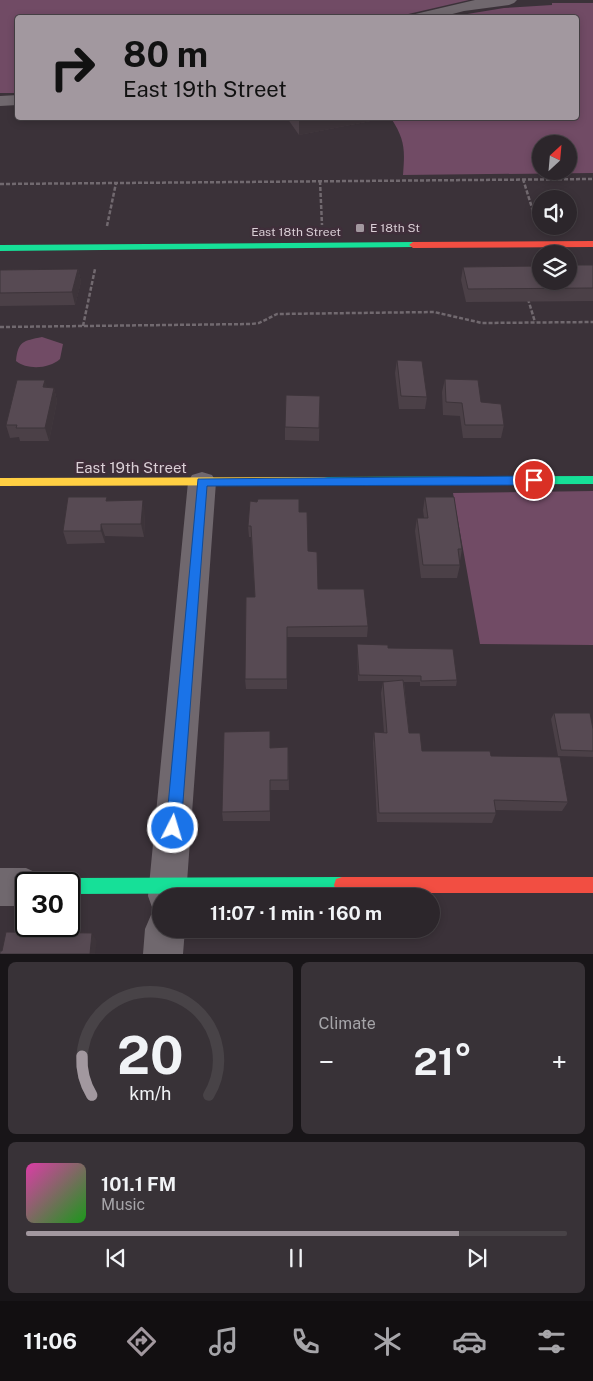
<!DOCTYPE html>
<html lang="en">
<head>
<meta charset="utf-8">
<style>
  :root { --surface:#2c262b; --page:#383237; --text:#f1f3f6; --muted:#a6a5a9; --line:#484347; --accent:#a2989f }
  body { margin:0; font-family:"Public Sans",sans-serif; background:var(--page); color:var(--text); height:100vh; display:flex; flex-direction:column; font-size:19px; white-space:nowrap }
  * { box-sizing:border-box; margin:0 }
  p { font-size:16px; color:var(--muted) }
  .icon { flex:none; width:28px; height:28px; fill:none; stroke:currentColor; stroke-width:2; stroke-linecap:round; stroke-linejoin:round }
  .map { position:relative; height:954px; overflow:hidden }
  .panel { display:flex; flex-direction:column; gap:8px; padding:8px; background:#181518; flex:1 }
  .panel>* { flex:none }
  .hud { position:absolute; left:15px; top:15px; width:564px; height:105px; border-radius:5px; box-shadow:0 2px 8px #0003,0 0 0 1px var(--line); background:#a2989f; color:#111; overflow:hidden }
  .needle { width:32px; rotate:26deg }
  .controls { position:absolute; left:532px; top:135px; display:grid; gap:10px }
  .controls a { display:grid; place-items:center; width:45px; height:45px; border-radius:50%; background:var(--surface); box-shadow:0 2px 8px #0003,0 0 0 1px var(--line); font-size:25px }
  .speed { position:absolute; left:15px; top:872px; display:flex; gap:10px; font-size:25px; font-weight:700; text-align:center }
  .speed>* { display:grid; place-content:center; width:65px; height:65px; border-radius:50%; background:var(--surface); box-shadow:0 2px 8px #0003,0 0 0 1px var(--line); line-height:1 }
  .speed .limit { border:2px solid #111; border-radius:8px; background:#fff; color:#111 }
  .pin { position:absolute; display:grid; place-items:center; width:42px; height:42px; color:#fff; margin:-21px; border:2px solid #fff; border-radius:50%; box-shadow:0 1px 5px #0007 }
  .me { position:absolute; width:55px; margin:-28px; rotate:5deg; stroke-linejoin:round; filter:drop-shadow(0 0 4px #0008) }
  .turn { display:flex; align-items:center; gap:18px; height:105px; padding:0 25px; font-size:22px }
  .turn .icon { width:65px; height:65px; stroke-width:2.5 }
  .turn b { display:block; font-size:35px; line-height:42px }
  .big { font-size:38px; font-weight:700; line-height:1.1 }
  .panel .tile { flex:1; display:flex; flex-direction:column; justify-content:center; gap:8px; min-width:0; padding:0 18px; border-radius:8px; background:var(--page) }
  .panel .dial { align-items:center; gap:0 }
  .dial svg { height:130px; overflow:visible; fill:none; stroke:var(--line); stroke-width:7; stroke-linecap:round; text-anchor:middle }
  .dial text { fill:var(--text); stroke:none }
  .song { display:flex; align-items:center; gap:15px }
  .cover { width:60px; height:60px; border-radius:8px; background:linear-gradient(135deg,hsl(320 70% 55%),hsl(120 70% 35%)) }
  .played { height:5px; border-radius:2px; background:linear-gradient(90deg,var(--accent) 80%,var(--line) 80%) }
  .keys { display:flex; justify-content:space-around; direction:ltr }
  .heat { display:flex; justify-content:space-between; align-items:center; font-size:28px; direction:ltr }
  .panel .tiles { flex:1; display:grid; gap:8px; grid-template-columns:1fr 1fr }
  .tile:last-child { grid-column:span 2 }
  .trip { position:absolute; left:152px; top:888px; width:288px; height:50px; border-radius:25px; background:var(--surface); box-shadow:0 2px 8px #0003,0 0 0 1px var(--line); font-weight:700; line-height:50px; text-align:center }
  .tab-bar { display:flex; height:80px; justify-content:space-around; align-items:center; background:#120f11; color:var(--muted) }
  .tab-bar .icon { width:35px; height:35px }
  .tab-bar .selected { color:var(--accent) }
  .tab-bar b { font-size:22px; color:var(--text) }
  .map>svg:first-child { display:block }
</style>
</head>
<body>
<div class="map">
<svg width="593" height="954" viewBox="0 0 593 954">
  <rect width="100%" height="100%" fill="#3b3239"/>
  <path fill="#714b65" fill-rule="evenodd" d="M0,0H469L391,18H18L17,93H0Z
    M552,3H593V173L403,175C405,149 405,140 391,118H576V18L449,17L504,8L552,5ZM541,144H569V171H541Z
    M42,337L63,344L60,359C49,369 27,370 16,361C18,341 23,341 42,337Z
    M593,491V645L480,644L453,493Z"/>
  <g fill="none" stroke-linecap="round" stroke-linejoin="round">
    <path stroke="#71696f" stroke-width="2.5" stroke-dasharray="4 2" stroke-linecap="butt" d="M523,179L537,224
      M320,181L322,225
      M0,184L593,179
      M107,226L116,183
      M528,299L535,322
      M83,326L95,269
      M0,327L251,324L259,323L277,314L434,312L482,323L593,322"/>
    <path fill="#70686e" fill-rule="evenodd" d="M475,0H517L514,3L509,5L464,11L437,18H410L411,15Z
      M18,95V105L0,106V96Z
      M202,472L212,475L216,482L186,896H161V929H185L183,954H143L145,929L151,915L159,912L153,910L148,896L188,482L192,475Z
      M0,868H26L39,874L44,884H26V906H0Z"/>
    <path fill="#16e098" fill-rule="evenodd" d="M413,242L416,243V247L0,251V245Z
      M593,476V484L324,485L320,484L318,481L320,478L324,477Z
      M342,877L348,879L350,885L348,891L342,893L69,894V884H62L63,880L69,878Z"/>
    <path fill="#ffcf43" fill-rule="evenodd" d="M324,477L328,478L330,481L328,484L324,485L0,486V478Z"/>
    <path fill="#f24e42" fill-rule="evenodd" d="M593,241V247L413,248L409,245L413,242Z
      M342,877H593V893H342L336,891L334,885L336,879Z"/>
  </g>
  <path fill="#4b4047" d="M287,118H381V119L299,135Z
    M593,265V301L466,302L461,280L463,267Z
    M78,269L81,282L75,305L0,306V270Z
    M397,360L427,397L425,409H399L395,373Z
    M445,379L481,402L504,425L501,438H463L460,416L443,415L442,392Z
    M48,387L54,388L57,401L49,441H20L19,437L10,438L6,425Z
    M320,396L319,441L285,440V427Z
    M425,497L462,549L460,561V565L457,578H421L415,531L417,518H424L423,510Z
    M108,501L145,513L144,537L105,536V543L67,544L63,531Z
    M299,512L308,551L318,589L368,626L367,637H287V689H246L245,679L255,597L251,537H249L248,526Z
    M357,644L388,648L457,680L456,686H420V682H404L409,733L422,751L491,756L568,802L562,811L495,810L496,813L492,823L377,822L373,743L374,732L384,733L381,693L383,682L388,681H358L357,651Z
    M554,713L593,729V757L558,756L551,719Z
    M288,747L289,790H270V821H223L222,812L271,748Z"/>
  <path fill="#3d343a" d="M299,118H381V119L299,135Z
    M78,269L81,282L75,305L72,292Z
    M45,380L49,392L43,387Z
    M54,388L57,401L49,441L45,428Z
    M143,500L145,513L144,537L141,524Z
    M101,524L105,536V543L101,531Z
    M92,933L97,941L95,954H90Z"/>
  <path fill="#574a53" stroke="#3d343a" d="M569,265H593V288L468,289L463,267L541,266V281H569Z
    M78,269L72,292L0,293V270Z
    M397,360L422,361L427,397L401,396Z
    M445,379L478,380L481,402L501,404L504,425H465L462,403L446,402Z
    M17,380H45L43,387L54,388L45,428H16L17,425H6Z
    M286,395L320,396L319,428L285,427Z
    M68,497H107L106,501L143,500L141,524H101V531H63Z
    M425,497H454L462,549H458L460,565H423L417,518H428Z
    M258,499H299V512H307L308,551L317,552L318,589H364L368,626L287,627V679H245L246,597H255L251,526H248L250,501L257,502Z
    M357,644L388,645V648L453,649L457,680L421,681V676L359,675Z
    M403,680L409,733H420L422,751H490L491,756L560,757L568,802L494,800L496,813H379L374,732L387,733L383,682Z
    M554,713H590L593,729V751L561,750Z
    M270,731V748L288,747V780H270V811L222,812L224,732Z
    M6,932L92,933L90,954H0V951H2Z"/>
  <path fill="#1a73e8" stroke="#114b97" d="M534,476L540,480L534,485L207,486L181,828L178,834L173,836L168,834L166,828L198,479Z"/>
  <rect fill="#a2989f" stroke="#3f2e3a" stroke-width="2" x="355" y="223" width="10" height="10" rx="2.5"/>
  <g text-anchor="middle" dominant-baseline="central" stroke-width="5" stroke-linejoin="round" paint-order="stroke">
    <g font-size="12" fill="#dacfd6" stroke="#3f2e3a" text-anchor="start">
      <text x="370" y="228">E 18th St</text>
    </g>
    <g font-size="12" fill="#dacfd6" stroke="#3f2e3a">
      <text x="296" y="232">East 18th Street</text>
    </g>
    <g font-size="15" fill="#dacfd6" stroke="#3f2e3a">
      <text x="131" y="467">East 19th Street</text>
    </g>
  </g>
</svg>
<div class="controls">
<a><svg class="needle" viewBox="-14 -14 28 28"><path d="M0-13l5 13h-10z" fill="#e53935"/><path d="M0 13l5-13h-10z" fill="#a6a5a9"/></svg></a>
<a><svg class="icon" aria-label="sound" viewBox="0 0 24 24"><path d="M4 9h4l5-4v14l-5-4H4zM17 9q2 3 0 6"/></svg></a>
<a><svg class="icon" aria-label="layers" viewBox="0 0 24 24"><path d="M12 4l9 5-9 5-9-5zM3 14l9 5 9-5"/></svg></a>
</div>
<div class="speed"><div class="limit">30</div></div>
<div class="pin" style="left:534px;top:480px;background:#d93025"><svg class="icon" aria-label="arrive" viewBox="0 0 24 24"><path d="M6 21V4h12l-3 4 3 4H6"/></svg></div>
<svg class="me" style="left:173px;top:828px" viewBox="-20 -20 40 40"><circle r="17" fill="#1a73e8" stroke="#fff" stroke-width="3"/><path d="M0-11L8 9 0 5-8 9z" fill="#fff"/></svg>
<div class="trip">11:07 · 1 min · 160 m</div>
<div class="hud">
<div class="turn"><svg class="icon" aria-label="right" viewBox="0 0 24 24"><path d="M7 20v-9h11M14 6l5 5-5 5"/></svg><div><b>80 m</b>East 19th Street</div></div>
</div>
</div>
<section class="panel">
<div class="tiles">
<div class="tile dial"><svg viewBox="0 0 100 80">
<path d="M14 69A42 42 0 1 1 86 69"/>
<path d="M14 69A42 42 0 0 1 8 45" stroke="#a2989f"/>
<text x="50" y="56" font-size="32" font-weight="700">20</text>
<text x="50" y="72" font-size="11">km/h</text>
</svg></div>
<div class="tile"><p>Climate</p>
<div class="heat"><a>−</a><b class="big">21°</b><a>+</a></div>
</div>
<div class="tile">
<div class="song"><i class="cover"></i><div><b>101.1 FM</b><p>Music</p></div></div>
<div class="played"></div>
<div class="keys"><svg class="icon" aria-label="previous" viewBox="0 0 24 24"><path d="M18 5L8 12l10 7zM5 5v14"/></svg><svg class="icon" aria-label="pause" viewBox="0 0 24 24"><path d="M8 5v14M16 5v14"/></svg><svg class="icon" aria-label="next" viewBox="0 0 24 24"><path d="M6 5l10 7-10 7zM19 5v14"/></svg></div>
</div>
</div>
</section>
<nav class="tab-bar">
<b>11:06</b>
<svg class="icon selected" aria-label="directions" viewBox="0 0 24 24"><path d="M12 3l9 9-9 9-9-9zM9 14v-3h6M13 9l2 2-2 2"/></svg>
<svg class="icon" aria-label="music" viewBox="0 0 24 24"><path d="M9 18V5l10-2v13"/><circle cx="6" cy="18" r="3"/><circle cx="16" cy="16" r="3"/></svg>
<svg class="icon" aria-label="phone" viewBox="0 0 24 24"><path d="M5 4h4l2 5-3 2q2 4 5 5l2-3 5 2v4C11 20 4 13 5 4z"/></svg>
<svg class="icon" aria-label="climate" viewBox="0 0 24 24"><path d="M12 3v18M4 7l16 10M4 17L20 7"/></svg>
<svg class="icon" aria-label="car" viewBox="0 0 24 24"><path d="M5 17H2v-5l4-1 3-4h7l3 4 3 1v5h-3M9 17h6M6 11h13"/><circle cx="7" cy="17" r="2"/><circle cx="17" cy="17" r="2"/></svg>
<svg class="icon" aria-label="filters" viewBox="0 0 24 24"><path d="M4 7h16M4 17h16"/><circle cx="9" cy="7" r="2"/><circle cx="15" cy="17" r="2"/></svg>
</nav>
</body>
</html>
